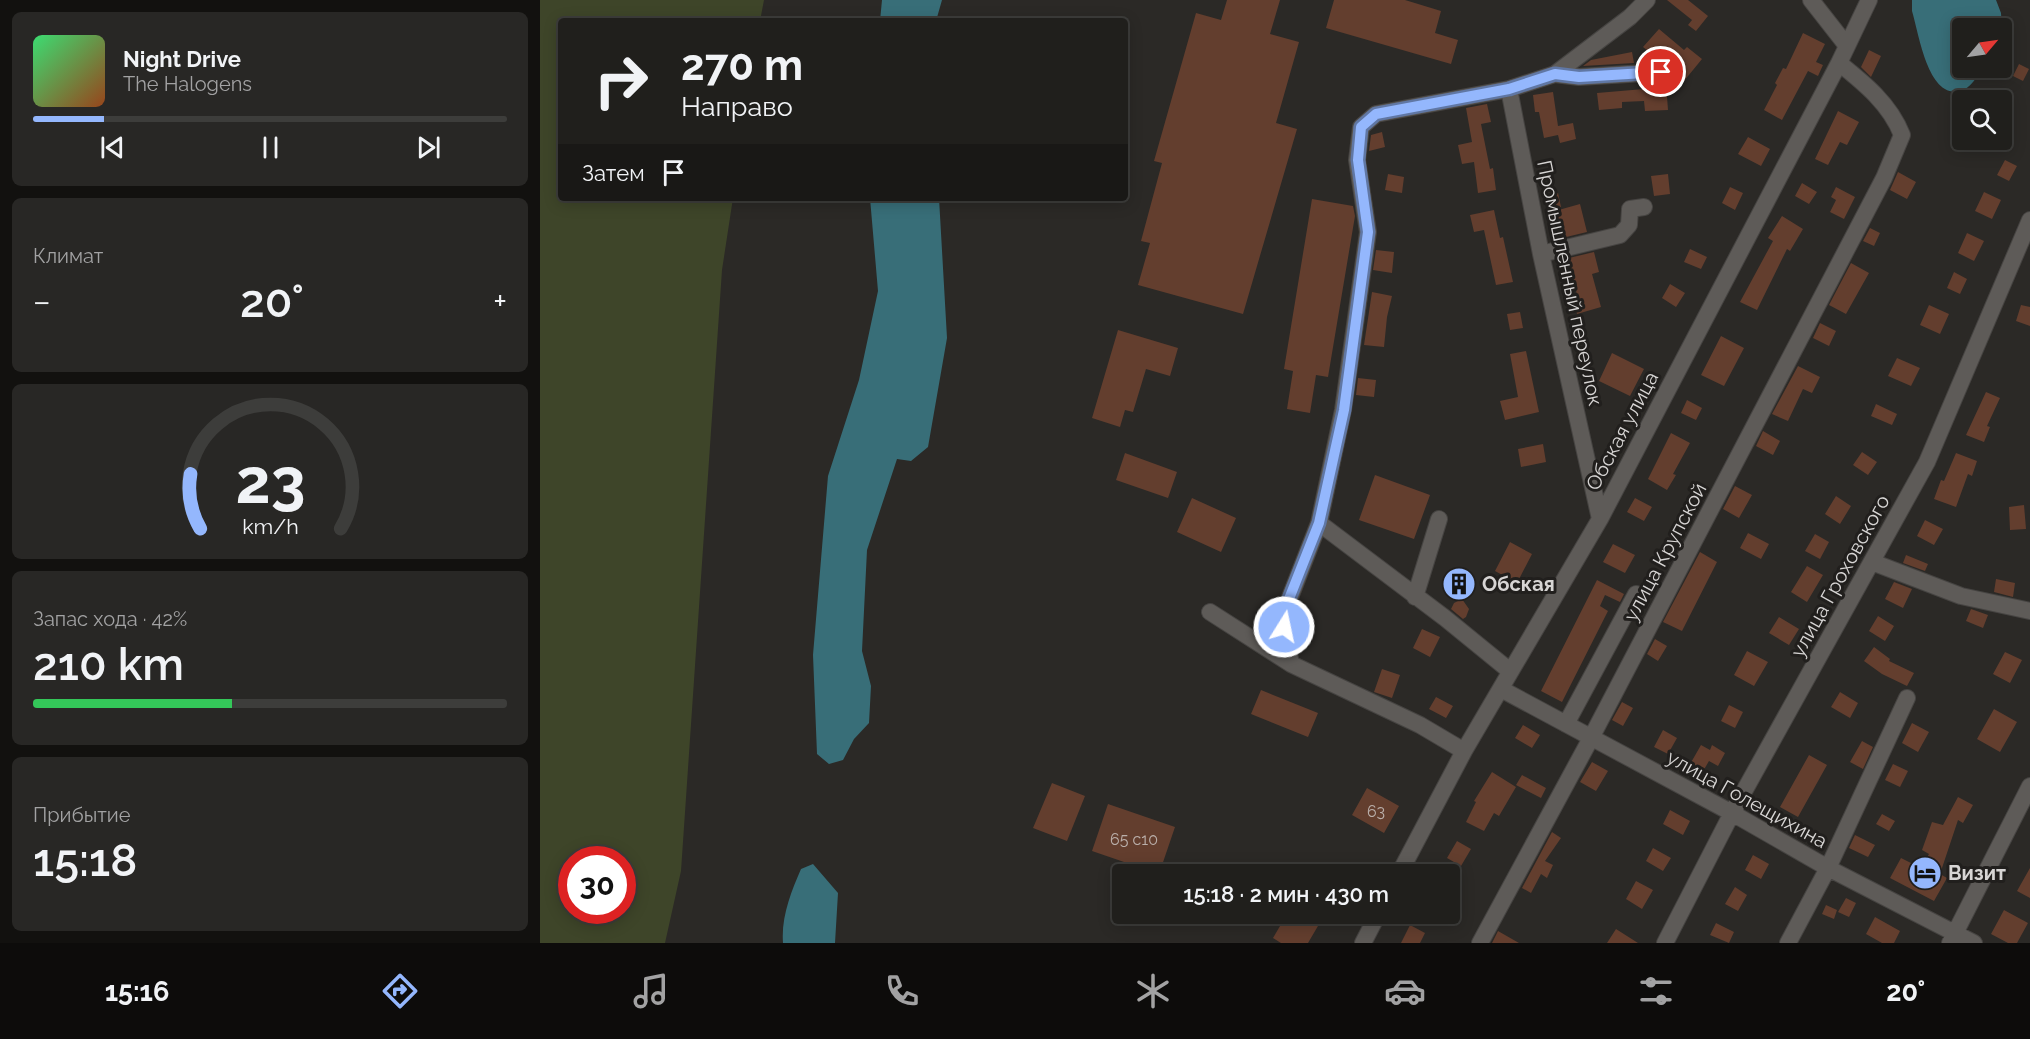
<!DOCTYPE html>
<html lang="ru">
<head>
<meta charset="utf-8">
<style>
  :root { --surface:#201f1c; --page:#282725; --text:#f1f3f6; --muted:#a2a2a3; --line:#3d3d3b; --accent:#94b7fd }
  body { margin:0; font-family:Raleway,sans-serif; background:var(--page); color:var(--text); height:100vh; display:flex; flex-direction:column; font-size:22px; white-space:nowrap }
  * { box-sizing:border-box; margin:0 }
  p { font-size:20px; color:var(--muted) }
  .icon { flex:none; width:33px; height:33px; fill:none; stroke:currentColor; stroke-width:2; stroke-linecap:round; stroke-linejoin:round }
  .map { position:relative; flex:1; overflow:hidden }
  .details { display:flex; flex-direction:column; gap:12px; padding:12px; background:#12110f; width:540px }
  .details>* { flex:none }
  .hud { position:absolute; left:18px; top:18px; width:570px; height:183px; border-radius:6px; box-shadow:0 3px 15px #0003,0 0 0 2px var(--line); background:#201f1c; color:var(--text); overflow:hidden }
  .needle { width:39px; rotate:61deg }
  .tools { position:absolute; left:1412px; top:18px; display:grid; gap:12px }
  .tools a { display:grid; place-items:center; width:60px; height:60px; border-radius:6px; background:var(--surface); box-shadow:0 3px 15px #0003,0 0 0 2px var(--line); font-size:30px }
  .speed { position:absolute; left:18px; top:846px; display:flex; gap:12px; font-size:30px; font-weight:700; text-align:center }
  .speed>* { display:grid; place-content:center; width:78px; height:78px; border-radius:50%; background:var(--surface); box-shadow:0 3px 15px #0003,0 0 0 2px var(--line); line-height:1 }
  .speed .limit { border:9px solid #d22; background:#fff; color:#111 }
  .pin { position:absolute; display:grid; place-items:center; width:51px; height:51px; color:#fff; margin:-26px; border:3px solid #fff; border-radius:50%; box-shadow:0 2px 6px #0007 }
  .me { position:absolute; width:66px; margin:-33px; rotate:10deg; stroke-linejoin:round; filter:drop-shadow(0 0 4px #0008) }
  .turn { display:flex; align-items:center; gap:21px; height:126px; padding:0 24px; font-size:27px }
  .turn .icon { width:78px; height:78px; stroke-width:2.5 }
  .turn b { display:block; font-size:42px; line-height:51px }
  .then { display:flex; align-items:center; height:57px; padding:0 24px; background:#0003; gap:12px; font-size:22px }
  .big { font-size:45px; font-weight:600; line-height:1.1 }
  .details .card { flex:1; display:flex; flex-direction:column; justify-content:center; gap:9px; min-width:0; padding:0 21px; border-radius:9px; background:var(--page) }
  .details .dial { align-items:center; gap:0 }
  .dial svg { height:156px; overflow:visible; fill:none; stroke:var(--line); stroke-width:7; stroke-linecap:round; text-anchor:middle }
  .dial text { fill:var(--text); stroke:none }
  .song { display:flex; align-items:center; gap:18px }
  .cover { width:72px; height:72px; border-radius:9px; background:linear-gradient(135deg,hsl(140 70% 55%),hsl(20 70% 35%)) }
  .played { height:6px; border-radius:3px; background:linear-gradient(90deg,var(--accent) 15%,var(--line) 15%) }
  .keys { display:flex; justify-content:space-around; direction:ltr }
  .heat { display:flex; justify-content:space-between; align-items:center; font-size:33px; direction:ltr }
  .charge { height:9px; border-radius:4px; background:linear-gradient(90deg,#34c759 42%,var(--line) 0) }
  .trip { position:absolute; left:572px; top:864px; width:348px; height:60px; border-radius:6px; background:var(--surface); box-shadow:0 3px 15px #0003,0 0 0 2px var(--line); font-weight:600; line-height:60px; text-align:center }
  .tab-bar { display:flex; height:96px; justify-content:space-around; align-items:center; background:#0d0c0b; color:var(--muted) }
  .tab-bar .icon { width:42px; height:42px }
  .tab-bar .on { color:var(--accent) }
  .tab-bar b { font-size:27px; color:var(--text) }
  main { display:flex; flex:1; min-height:0 }
  .map>svg:first-child { display:block }
</style>
</head>
<body>
<main>
<section class="details">
<div class="card">
<div class="song"><i class="cover"></i><div><b>Night Drive</b><p>The Halogens</p></div></div>
<div class="played"></div>
<div class="keys"><svg class="icon" aria-label="previous" viewBox="0 0 24 24"><path d="M18 5L8 12l10 7zM5 5v14"/></svg><svg class="icon" aria-label="pause" viewBox="0 0 24 24"><path d="M8 5v14M16 5v14"/></svg><svg class="icon" aria-label="next" viewBox="0 0 24 24"><path d="M6 5l10 7-10 7zM19 5v14"/></svg></div>
</div>
<div class="card"><p>Климат</p>
<div class="heat"><a>−</a><b class="big">20°</b><a>+</a></div>
</div>
<div class="card dial"><svg viewBox="0 0 100 80">
<path d="M14 69A42 42 0 1 1 86 69"/>
<path d="M14 69A42 42 0 0 1 9 41" stroke="#94b7fd"/>
<text x="50" y="56" font-size="32" font-weight="700">23</text>
<text x="50" y="72" font-size="11">km/h</text>
</svg></div>
<div class="card"><p>Запас хода · 42%</p><b class="big">210 km</b><div class="charge"></div></div>
<div class="card"><p>Прибытие</p><b class="big">15:18</b></div>
</section>
<div class="map">
<svg width="1490" height="943" viewBox="0 0 1490 943">
  <rect width="100%" height="100%" fill="#2b2926"/>
  <path fill="#3e4529" fill-rule="evenodd" d="M0,0H224L220,21H21V198H193L182,270L141,871L125,943H0ZM32,860H82V910H32Z"/>
  <path fill="#386e78" d="M342,0H402L396,21H340Z
    M1372,0H1456L1461,13L1462,30L1461,32V28H1422V68H1442C1438,76 1430,89 1420,91C1388,99 1379,34 1372,11Z
    M330,198H399L407,338L388,447L371,461L357,459L327,550L322,651L331,686L329,723L314,739L303,760L289,764L277,754L273,655L288,476L319,380L338,291Z
    M273,864L298,893L295,943H243C241,917 251,892 261,869Z"/>
  <path fill="#633e2e" d="M687,0H740L730,34L759,42L736,123L757,129L703,314L598,285L610,243L601,241L622,163L614,161L656,13L681,20Z
    M794,0H865L901,11L895,33L918,40L911,64L786,28Z
    M1127,0H1148L1168,16L1156,31L1148,25L1152,20Z
    M1119,29L1144,50L1147,47L1162,59L1144,81L1126,63L1118,59L1103,47Z
    M1263,33L1285,44L1276,62L1283,65L1278,76L1268,71L1242,120L1224,110L1237,85L1235,83L1243,68L1246,69Z
    M1329,50L1341,56L1331,77L1321,67Z
    M1092,52L1094,63L1043,66L1051,60Z
    M1479,64L1489,69L1483,81L1473,76Z
    M1126,83L1128,110L1105,111L1104,101L1082,102V108L1059,110L1057,93L1104,89L1103,84Z
    M1013,92L1018,126L1033,123L1036,139L1020,143L1018,135L1004,138L999,112H995L993,95Z
    M947,104L951,122L941,124L950,169L953,168L956,190L938,193L934,162L922,164L918,145L932,142L926,108Z
    M1298,111L1319,122L1307,145L1300,142L1288,165L1275,159Z
    M842,132L845,147L829,151L831,135Z
    M1208,137L1230,149L1221,166L1198,154Z
    M1465,160L1477,166L1469,181L1457,175Z
    M1358,172L1376,182L1367,199L1350,190Z
    M848,174L864,177L862,193L845,190Z
    M1128,174L1130,194L1114,196L1111,176Z
    M1262,183L1277,192L1269,204L1255,196Z
    M1190,187L1203,193L1195,210L1182,203Z
    M1296,187L1315,197L1304,219L1290,212L1296,200L1291,197Z
    M1444,192L1461,200L1452,219L1435,211Z
    M1018,193L1021,207L1008,211L1004,197Z
    M772,199L813,206L815,216L788,377L776,375L770,413L747,409L753,371L744,369Z
    M1040,204L1047,232L1022,238L1015,211Z
    M954,210L960,238L963,237L973,282L956,285L944,230L934,232L930,215Z
    M1242,216L1263,229L1250,251L1247,249L1217,310L1200,302L1233,241L1228,238Z
    M1330,228L1340,233L1334,246L1323,241Z
    M1427,233L1444,241L1434,261L1418,253Z
    M1150,249L1167,257L1161,269L1144,262Z
    M836,250L854,252L852,273L833,270Z
    M1054,252L1059,272L1052,274L1061,307L1037,314L1032,296L1037,295L1029,258Z
    M1311,263L1329,273L1306,314L1289,305Z
    M1414,272L1427,279L1420,294L1407,288Z
    M1130,284L1145,293L1136,307L1122,298Z
    M832,292L852,296L847,317L844,347L824,345Z
    M1389,305L1409,314L1400,334L1380,325Z
    M1481,305L1490,307V326L1476,321Z
    M980,312L983,328L970,330L967,314Z
    M1280,323L1296,331L1289,346L1273,338Z
    M578,330L638,348L630,376L606,369L593,412L585,410L580,427L552,418Z
    M1181,336L1204,348L1184,386L1161,375Z
    M986,351L999,412L965,420L960,401L978,397L970,354Z
    M1072,353L1104,369L1090,396L1059,381Z
    M1357,358L1380,368L1371,386L1348,376Z
    M1258,366L1280,377L1272,393L1263,389L1248,421L1232,414Z
    M818,378L836,380L834,397L816,395Z
    M1446,392L1460,398L1447,426L1450,427L1444,442L1426,435Z
    M1147,400L1162,408L1156,420L1141,413Z
    M1336,404L1357,414L1352,425L1331,416Z
    M1223,431L1240,441L1233,455L1216,446Z
    M1131,433L1150,443L1133,474L1136,475L1127,490L1108,479Z
    M1003,444L1006,462L981,467L978,449Z
    M1322,452L1337,462L1328,475L1313,465Z
    M585,453L637,472L628,498L576,480Z
    M1416,453L1437,461L1432,476L1428,474L1416,507L1394,499L1401,480L1404,481Z
    M835,475L890,495L874,539L819,520Z
    M1195,486L1212,495L1199,518L1183,509Z
    M1296,496L1311,506L1300,524L1285,514Z
    M652,498L696,518L681,552L637,532Z
    M1095,498L1112,507L1104,521L1087,512Z
    M1484,505L1486,529L1470,530L1469,507Z
    M1385,520L1403,529L1394,545L1377,536Z
    M1208,533L1229,544L1221,559L1200,548Z
    M1275,534L1289,542L1280,559L1265,551Z
    M970,542L992,554L977,583L955,571Z
    M1073,544L1095,555L1085,573L1063,562Z
    M1160,552L1177,562L1142,631L1123,622Z
    M1366,555L1388,564L1385,571L1363,563Z
    M1267,566L1283,575L1267,602L1251,592Z
    M913,577L928,583L924,592L909,586Z
    M1456,579L1475,583L1473,597L1454,592Z
    M1057,580L1084,594L1080,602L1065,595L1060,606L1068,611L1022,702L1001,691Z
    M1354,582L1372,589L1363,608L1345,599Z
    M922,599L929,609L926,617L923,619L911,609L914,603Z
    M1431,609L1448,615L1443,628L1426,621Z
    M1338,616L1354,626L1345,641L1329,631Z
    M1239,617L1259,629L1249,645L1229,633Z
    M882,629L900,637L890,657L873,648Z
    M1115,639L1127,646L1118,661L1107,654Z
    M1334,647L1350,659L1349,661L1374,673L1367,686L1342,674L1324,661Z
    M1207,651L1228,662L1214,686L1194,675Z
    M1465,652L1482,660L1470,683L1453,674Z
    M842,669L860,675L852,698L834,692Z
    M721,690L778,713L768,737L711,714Z
    M1300,692L1318,703L1310,718L1291,707Z
    M896,697L913,706L906,718L889,709Z
    M1082,702L1093,708L1083,726L1072,720Z
    M1189,705L1203,712L1195,728L1181,721Z
    M1454,709L1477,722L1460,752L1437,739Z
    M1372,723L1389,732L1378,752L1362,743Z
    M983,725L1000,735L992,748L975,738Z
    M1123,730L1137,738L1128,754L1114,747Z
    M1322,741L1333,747L1323,769L1310,762Z
    M1161,745L1170,750L1172,745L1185,753L1178,766L1169,761L1162,773L1149,766Z
    M1269,755L1287,765L1258,817L1240,807Z
    M1052,762L1068,771L1056,791L1040,782Z
    M1353,764L1368,771L1360,787L1345,780Z
    M952,772L976,787L959,816L954,813L944,831L926,822L936,802L934,801Z
    M982,775L1006,788L1001,798L976,785Z
    M512,783L545,796L527,841L493,828Z
    M827,788L859,806L844,833L812,815Z
    M1418,797L1433,805L1423,823L1418,820L1400,874L1407,878L1394,901L1350,878L1361,858L1381,868L1389,854L1382,850L1392,822L1403,825Z
    M568,804L635,827L619,874L552,851Z
    M1130,810L1150,821L1143,835L1123,824Z
    M1342,814L1355,821L1349,831L1336,824Z
    M1012,832L1021,838L1005,861L1013,865L1007,878L1001,874L991,893L982,888Z
    M1315,835L1335,845L1328,857L1309,848Z
    M917,841L931,849L921,866L907,858Z
    M1113,848L1131,858L1123,871L1106,861Z
    M1213,855L1229,864L1221,879L1205,870Z
    M1490,868V898L1477,891Z
    M1096,881L1113,890L1102,909L1086,899Z
    M1195,887L1207,895L1198,911L1185,904Z
    M1306,898L1316,903L1309,917L1298,912Z
    M1286,905L1297,910L1294,919L1282,914Z
    M1464,910L1488,923L1477,943H1468L1451,934Z
    M747,914H785L768,943H741L733,938Z
    M1335,917L1360,931L1354,943H1342L1326,934Z
    M1176,923L1194,932L1189,943L1170,935Z
    M870,925L885,933L880,943H861Z
    M1076,929L1098,943H1067Z
    M958,931L979,943H952Z"/>
  <g fill="none" stroke-linecap="round" stroke-linejoin="round">
    <g stroke="#464442" stroke-width="18">
      <path id="minor" d="M1271,0L1307,46
        M1015,74L1039,77L1121,72
        M969,89L1001,254L1060,519
        M1001,254L1080,235L1089,225L1090,209L1104,207
        M779,523L905,618L970,671
        M1332,562L1421,596L1490,611
        M875,597L899,519
        M670,612L751,664L880,725L924,751
        M751,664L744,627L745,610L779,523L803,410L828,232L817,160L821,127L836,114L969,89L1015,74L1090,17L1107,0
        M961,689L1192,813L1288,868L1434,943
        M1026,724L1096,594
        M859,874L924,751L1060,519L1299,63L1329,0
        M823,943L838,914
        M940,943L1051,738L1344,178L1362,135C1350,104 1324,83 1299,63
        M1125,943L1192,813L1387,462L1490,220
        M1248,943L1288,868L1367,698
        M1410,943L1490,786"/>
    </g>
    <use href="#minor" stroke="#5e5b58" stroke-width="16"/>
  </g>
  <g fill="none" stroke-linecap="round" stroke-linejoin="round">
    <g stroke="#6077a4" stroke-width="15">
      <path id="route" d="M744,627L745,609L779,523L804,410L828,232L818,160L821,127L836,114L969,89L1015,74L1039,77L1121,72"/>
    </g>
    <use href="#route" stroke="#94b7fd" stroke-width="10"/>
  </g>
  <defs>
    <g id="building-disc" transform="scale(1.725)"><circle r="9.5" fill="#94b7fd" stroke="#211f1d"/><path d="M-4-6H4V6H1V3H-1V6H-4ZM-2.5-4.3h1.7v1.8h-1.7ZM.8-4.3h1.7v1.8H.8ZM-2.5-1h1.7V.8h-1.7ZM.8-1h1.7V.8H.8Z" fill="#111"/></g>
    <g id="hotel-disc" transform="scale(1.725)"><circle r="9.5" fill="#94b7fd" stroke="#211f1d"/><path d="M-6-4.5h1.5V1H6V5H4.5V3h-9V5H-6ZM-4 0a1.8 1.8 0 1 1 3.6 0ZM.5 0V-2.5h3Q6-2.5 6 0Z" fill="#111"/></g>
  </defs>
  <g fill-rule="evenodd">
    <use href="#building-disc" x="919" y="584"/>
    <use href="#hotel-disc" x="1385" y="873"/>
  </g>
  <g text-anchor="middle" dominant-baseline="central" stroke-width="6" stroke-linejoin="round" paint-order="stroke">
    <g font-size="16" fill="#baafaa">
      <text x="836" y="811">63</text>
      <text x="594" y="839">65 с10</text>
    </g>
    <g font-size="20" fill="#d7d5d4" stroke="#211f1d">
      <text transform="translate(1030 283) rotate(78)">Промышленный переулок</text>
      <text transform="translate(1082 431) rotate(-62)">Обская улица</text>
      <text transform="translate(1125 552) rotate(-62)">улица Крупской</text>
      <text transform="translate(1300 576) rotate(-61)">улица Гроховского</text>
      <text transform="translate(1207 799) rotate(29)">улица Голещихина</text>
    </g>
    <g font-size="20" font-weight="bold" fill="#d7d5d4" stroke="#211f1d" text-anchor="start">
      <text x="942" y="584">Обская</text>
      <text x="1408" y="873">Визит</text>
    </g>
  </g>
</svg>
<div class="tools">
<a><svg class="needle" viewBox="-14 -14 28 28"><path d="M0-13l5 13h-10z" fill="#e53935"/><path d="M0 13l5-13h-10z" fill="#a2a2a3"/></svg></a>
<a><svg class="icon" aria-label="search" viewBox="0 0 24 24"><circle cx="10" cy="10" r="6"/><path d="M15 15l6 6"/></svg></a>
</div>
<div class="speed"><div class="limit">30</div></div>
<div class="pin" style="left:1121px;top:72px;background:#d93025"><svg class="icon" aria-label="arrive" viewBox="0 0 24 24"><path d="M6 21V4h12l-3 4 3 4H6"/></svg></div>
<svg class="me" style="left:744px;top:627px" viewBox="-20 -20 40 40"><circle r="17" fill="#94b7fd" stroke="#fff" stroke-width="3"/><path d="M0-11L8 9 0 5-8 9z" fill="#fff"/></svg>
<div class="trip">15:18 · 2 мин · 430 m</div>
<div class="hud">
<div class="turn"><svg class="icon" aria-label="right" viewBox="0 0 24 24"><path d="M7 20v-9h11M14 6l5 5-5 5"/></svg><div><b>270 m</b>Направо</div></div>
<div class="then">Затем<svg class="icon" aria-label="arrive" viewBox="0 0 24 24"><path d="M6 21V4h12l-3 4 3 4H6"/></svg></div>
</div>
</div>
</main>
<nav class="tab-bar">
<b>15:16</b>
<svg class="icon on" aria-label="directions" viewBox="0 0 24 24"><path d="M12 3l9 9-9 9-9-9zM9 14v-3h6M13 9l2 2-2 2"/></svg>
<svg class="icon" aria-label="music" viewBox="0 0 24 24"><path d="M9 18V5l10-2v13"/><circle cx="6" cy="18" r="3"/><circle cx="16" cy="16" r="3"/></svg>
<svg class="icon" aria-label="phone" viewBox="0 0 24 24"><path d="M5 4h4l2 5-3 2q2 4 5 5l2-3 5 2v4C11 20 4 13 5 4z"/></svg>
<svg class="icon" aria-label="climate" viewBox="0 0 24 24"><path d="M12 3v18M4 7l16 10M4 17L20 7"/></svg>
<svg class="icon" aria-label="car" viewBox="0 0 24 24"><path d="M5 17H2v-5l4-1 3-4h7l3 4 3 1v5h-3M9 17h6M6 11h13"/><circle cx="7" cy="17" r="2"/><circle cx="17" cy="17" r="2"/></svg>
<svg class="icon" aria-label="filters" viewBox="0 0 24 24"><path d="M4 7h16M4 17h16"/><circle cx="9" cy="7" r="2"/><circle cx="15" cy="17" r="2"/></svg>
<b>20°</b>
</nav>
</body>
</html>
